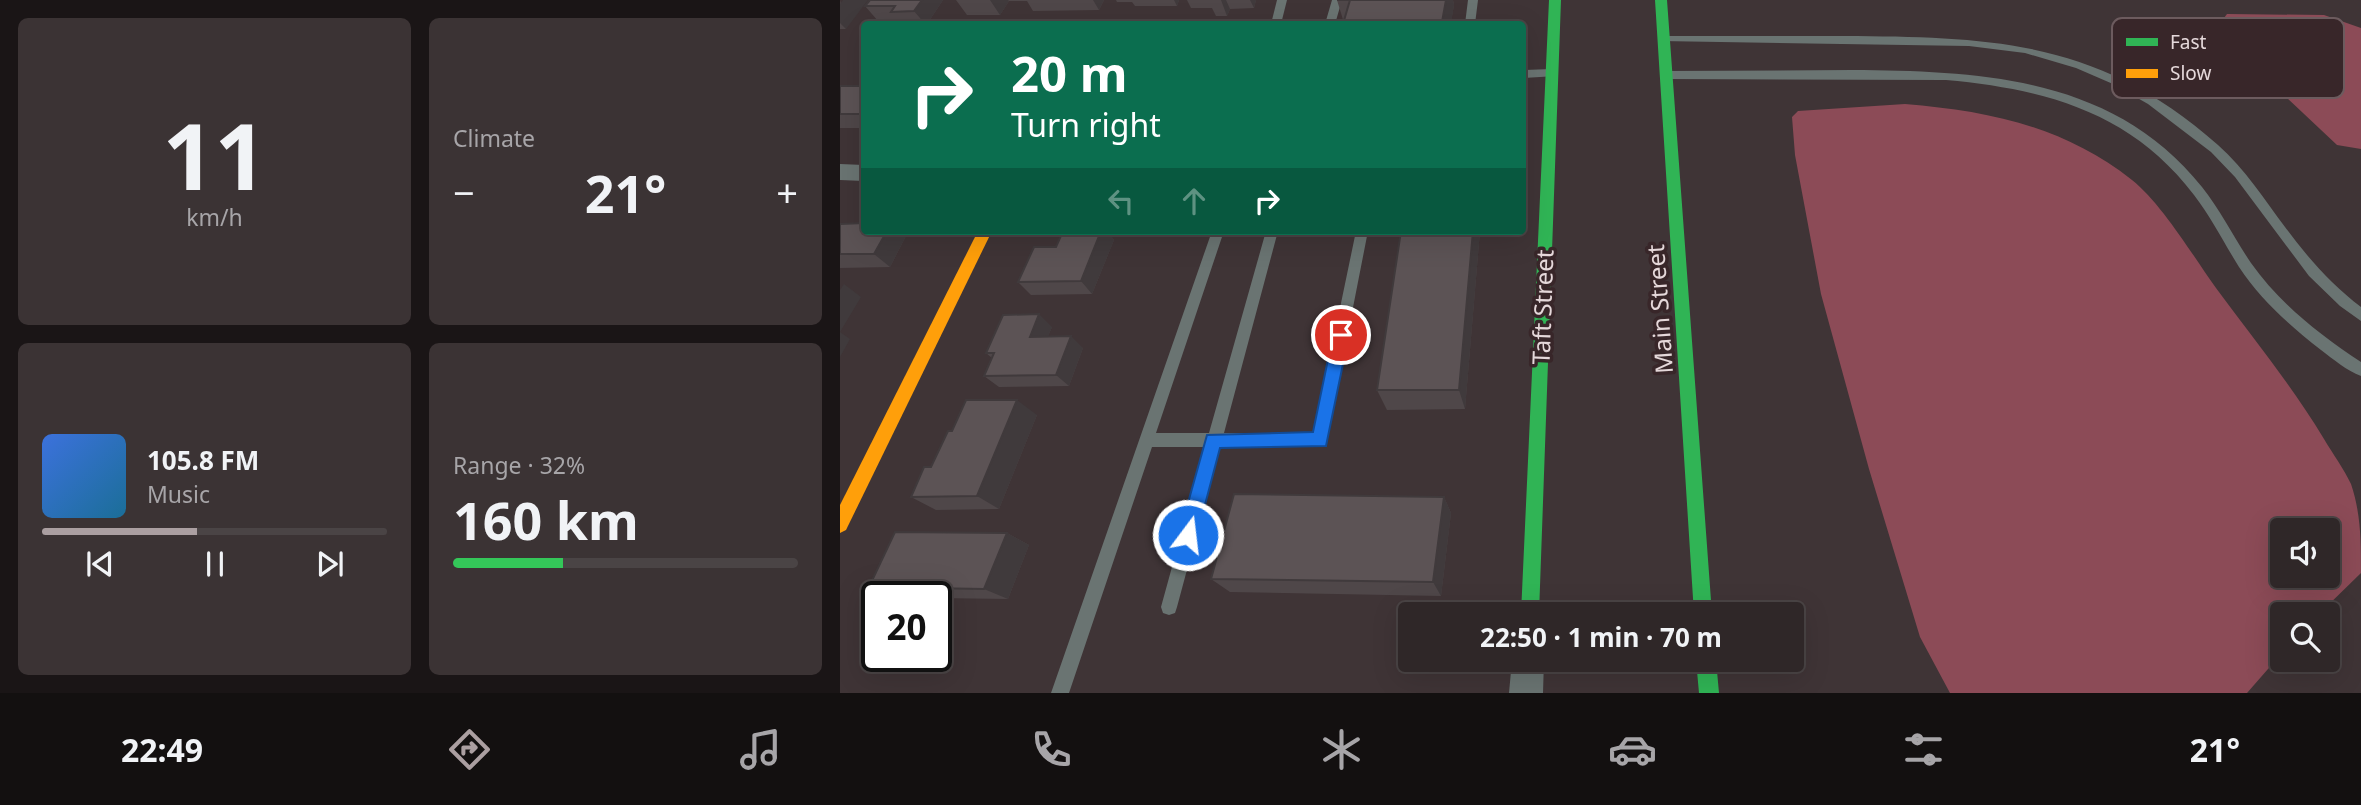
<!DOCTYPE html>
<html lang="en">
<head>
<meta charset="utf-8">
<style>
  :root { --surface:#2f2728; --page:#3b3334; --text:#f1f3f6; --muted:#a7a5a8; --line:#4a4445; --accent:#ab9fa1 }
  body { margin:0; font-family:"Noto Sans",sans-serif; background:var(--page); color:var(--text); height:100vh; display:flex; flex-direction:column; font-size:26px; white-space:nowrap }
  * { box-sizing:border-box; margin:0 }
  p { font-size:23px; color:var(--muted) }
  .icon { flex:none; width:38px; height:38px; fill:none; stroke:currentColor; stroke-width:2; stroke-linecap:round; stroke-linejoin:round }
  .map { position:relative; flex:1; overflow:hidden }
  .side { display:flex; flex-direction:column; gap:18px; padding:18px; background:#1a1516; width:840px }
  .side>* { flex:none }
  .guide { position:absolute; left:21px; top:21px; width:665px; height:214px; border-radius:7px; box-shadow:0 7px 28px #0002,0 0 0 2px var(--line); background:#0b6e4f; color:#fff; overflow:hidden }
  .fabs { position:absolute; left:1430px; top:518px; display:grid; gap:14px }
  .fabs a { display:grid; place-items:center; width:70px; height:70px; border-radius:7px; background:var(--surface); box-shadow:0 7px 28px #0002,0 0 0 2px var(--line); font-size:35px }
  .speed { position:absolute; left:21px; top:581px; display:flex; gap:14px; font-size:35px; font-weight:700; text-align:center }
  .speed>* { display:grid; place-content:center; width:91px; height:91px; border-radius:50%; background:var(--surface); box-shadow:0 7px 28px #0002,0 0 0 2px var(--line); line-height:1 }
  .speed .limit { border:4px solid #111; border-radius:10px; background:#fff; color:#111 }
  .pin { position:absolute; display:grid; place-items:center; width:60px; height:60px; color:#fff; margin:-30px; border:4px solid #fff; border-radius:50%; box-shadow:0 2px 7px #0007 }
  .me { position:absolute; width:77px; margin:-38px; rotate:15deg; stroke-linejoin:round; filter:drop-shadow(0 0 5px #0008) }
  .turn { display:flex; align-items:center; gap:24px; height:147px; padding:0 35px; font-size:32px }
  .turn .icon { width:91px; height:91px; stroke-width:2.5 }
  .turn b { display:block; font-size:49px; line-height:60px }
  .lanes { display:flex; align-items:center; height:66px; padding:0 35px; background:#0003; justify-content:center; gap:35px; direction:ltr }
  .lanes .off { opacity:.35 }
  .big { font-size:52px; font-weight:700; line-height:1.1 }
  .side .widget { flex:1; display:flex; flex-direction:column; justify-content:center; gap:10px; min-width:0; padding:0 24px; border-radius:10px; background:var(--page) }
  .side .dial { align-items:center; gap:0 }
  .dial b { font-size:91px; line-height:1 }
  .song { display:flex; align-items:center; gap:21px }
  .cover { width:84px; height:84px; border-radius:10px; background:linear-gradient(135deg,hsl(220 70% 55%),hsl(200 70% 35%)) }
  .played { height:7px; border-radius:4px; background:linear-gradient(90deg,var(--accent) 45%,var(--line) 45%) }
  .keys { display:flex; justify-content:space-around; direction:ltr }
  .heat { display:flex; justify-content:space-between; align-items:center; font-size:38px; direction:ltr }
  .charge { height:10px; border-radius:5px; background:linear-gradient(90deg,#34c759 32%,var(--line) 0) }
  .side .tiles { flex:1; display:grid; gap:18px; grid-template-columns:repeat(2,1fr) }
  .trip { position:absolute; left:558px; top:602px; width:406px; height:70px; border-radius:7px; background:var(--surface); box-shadow:0 7px 28px #0002,0 0 0 2px var(--line); font-weight:700; line-height:70px; text-align:center }
  .dock { display:flex; height:112px; justify-content:space-around; align-items:center; background:#131010; color:var(--muted) }
  .dock .icon { width:49px; height:49px }
  .dock .current { color:var(--accent) }
  .dock b { font-size:32px; color:var(--text) }
  main { display:flex; flex:1; min-height:0 }
  .map>svg:first-child { display:block }
</style>
</head>
<body>
<main>
<section class="side">
<div class="tiles">
<div class="widget dial"><b>11</b><p>km/h</p></div>
<div class="widget"><p>Climate</p>
<div class="heat"><a>−</a><b class="big">21°</b><a>+</a></div>
</div>
<div class="widget">
<div class="song"><i class="cover"></i><div><b>105.8 FM</b><p>Music</p></div></div>
<div class="played"></div>
<div class="keys"><svg class="icon" aria-label="previous" viewBox="0 0 24 24"><path d="M18 5L8 12l10 7zM5 5v14"/></svg><svg class="icon" aria-label="pause" viewBox="0 0 24 24"><path d="M8 5v14M16 5v14"/></svg><svg class="icon" aria-label="next" viewBox="0 0 24 24"><path d="M6 5l10 7-10 7zM19 5v14"/></svg></div>
</div>
<div class="widget"><p>Range · 32%</p><b class="big">160 km</b><div class="charge"></div></div>
</div>
</section>
<div class="map">
<svg width="1521" height="693" viewBox="0 0 1521 693">
  <rect width="100%" height="100%" fill="#3f3436"/>
  <path fill="#8c4b57" fill-rule="evenodd" d="M1387,14L1484,15L1521,28V149L1497,145L1375,30Z
    M1065,104C1149,111 1223,126 1292,180C1322,204 1353,256 1376,288C1413,338 1452,386 1484,439C1493,454 1504,469 1511,484C1521,514 1521,541 1521,573L1479,614H1442V653L1407,693H1110L1080,637L1029,469L981,294L955,155L952,117L958,111ZM1442,530H1488V576H1442Z"/>
  <g fill="none" stroke-linecap="round" stroke-linejoin="round">
    <path fill="#6a7472" fill-rule="evenodd" d="M437,0H447L441,24H431Z
      M492,0H502L495,24H485Z
      M628,0H638L635,24H625Z
      M824,36C884,36 944,36 1004,36C1153,37 1260,40 1378,145C1405,169 1424,199 1445,227C1467,257 1492,285 1521,307V321L1500,306L1469,276L1395,177L1371,152L1308,104L1273,84L1236,68L1185,53L1129,46L820,41L819,39Z
      M712,69L716,70V76L682,78V70Z
      M1012,70C1142,71 1274,77 1362,187C1381,211 1394,238 1411,263C1440,304 1480,335 1521,362V376C1507,371 1493,359 1481,350C1450,326 1421,300 1399,267C1384,243 1371,217 1354,195C1291,112 1205,89 1106,80L826,79L820,75L826,71Z
      M372,231H384L316,433H369L426,231H438L384,433H474L516,231H528L487,440L485,445L480,447H380L337,607L335,613L329,615L323,613L321,607L365,447H312L229,693H211Z"/>
    <path fill="#6a7472" fill-rule="evenodd" d="M0,164L24,165V181L0,180Z
      M672,660H704L703,693H669Z"/>
    <path fill="#30b455" fill-rule="evenodd" d="M709,0H721L699,614H681Z
      M815,0H827L872,614H854Z
      M856,660H876L879,693H859Z"/>
    <path fill="#ff9f0a" fill-rule="evenodd" d="M138,231H152L6,530L0,533V505Z"/>
  </g>
  <path fill="#4f4749" d="M0,0L6,29H0Z
    M103,0L87,24H62L59,21H38L25,6Z
    M116,0H264L259,10L193,11L187,1H169L160,15H127Z
    M276,0H339L337,6H295L292,2H277Z
    M347,0H416L414,8L390,9L387,16H376L372,8H351Z
    M497,0H613L614,5L611,22L504,23Z
    M0,86H24V128H0Z
    M0,224L66,236L50,267L0,268Z
    M223,231H267L274,240L252,294L191,295L178,282L216,247Z
    M640,231L625,409L547,410L537,390Z
    M212,327L208,336L243,348L229,386L159,387L144,376L152,358L146,353Z
    M197,415L159,509L96,510L71,497L91,467L112,431Z
    M604,497L611,513L601,596L390,592L371,579Z
    M167,533L189,545L168,599L96,598V597H55L29,587Z"/>
  <path fill="#403a3c" d="M3,0H28L6,29L0,23V4Z
    M82,0H103L87,24H85L74,11Z
    M150,0H168L169,1L160,15Z
    M253,0H264L259,10Z
    M334,0H339L337,6Z
    M381,0H386L390,9L387,16Z
    M410,0H416L414,8Z
    M606,0H613L614,5L611,24L602,22Z
    M47,231H60L66,236L50,267L34,254Z
    M261,231H267L274,240L252,294L241,281Z
    M633,231H640L625,409L619,390Z
    M4,284L21,297L0,332V290Z
    M199,314L212,327L203,349L190,337Z
    M0,332L10,339L0,357Z
    M231,336L243,348L229,386L216,375Z
    M177,400L197,415L159,509L137,496Z
    M604,497L611,513L601,596L593,582Z
    M167,533L189,545L168,599L144,589Z"/>
  <path fill="#5c5355" stroke="#403a3c" stroke-width="2" d="M30,0H82L74,11L51,12L55,6H25Z
    M497,0H606L602,22H640V24H503L510,0Z
    M0,86H24V114H0Z
    M24,223V231H47L34,254H0V224Z
    M223,231H261L241,281L178,282L194,247H216Z
    M561,231H633L619,390H537Z
    M199,314L190,337L231,336L216,375L144,376L154,353H146L163,315Z
    M126,400H177L137,496L71,497L84,467H91L108,431H112Z
    M394,494L604,497L593,582L371,579Z
    M55,532L167,533L144,589L29,587Z"/>
  <path fill="#1a73e8" stroke="#114b97" stroke-width="2" d="M501,329L509,335L486,446L380,448L357,535L355,541L348,544L342,541L339,535L367,435L473,432L493,335Z"/>
  <g text-anchor="middle" dominant-baseline="central" stroke-width="7" stroke-linejoin="round" paint-order="stroke">
    <g font-size="24" fill="#e5d8da" stroke="#382629">
      <text transform="translate(702 307) rotate(-88)">Taft Street</text>
      <text transform="translate(819 309) rotate(-94)">Main Street</text>
    </g>
  </g>
  <rect x="1272" y="18" width="232" height="80" rx="10" fill="#382629" stroke="#6c5b5e" stroke-width="2"/>
  <rect x="1286" y="38" width="32" height="8" fill="#30b455"/>
  <rect x="1286" y="69" width="32" height="9" fill="#ff9f0a"/>
  <g font-size="19" fill="#e5d8da">
    <text x="1330" y="49">Fast</text>
    <text x="1330" y="80">Slow</text>
  </g>
</svg>
<div class="fabs">
<a><svg class="icon" aria-label="sound" viewBox="0 0 24 24"><path d="M4 9h4l5-4v14l-5-4H4zM17 9q2 3 0 6"/></svg></a>
<a><svg class="icon" aria-label="search" viewBox="0 0 24 24"><circle cx="10" cy="10" r="6"/><path d="M15 15l6 6"/></svg></a>
</div>
<div class="speed"><div class="limit">20</div></div>
<div class="pin" style="left:501px;top:335px;background:#d93025"><svg class="icon" aria-label="arrive" viewBox="0 0 24 24"><path d="M6 21V4h12l-3 4 3 4H6"/></svg></div>
<svg class="me" style="left:348px;top:535px" viewBox="-20 -20 40 40"><circle r="17" fill="#1a73e8" stroke="#fff" stroke-width="3"/><path d="M0-11L8 9 0 5-8 9z" fill="#fff"/></svg>
<div class="trip">22:50 · 1 min · 70 m</div>
<div class="guide">
<div class="turn"><svg class="icon" aria-label="right" viewBox="0 0 24 24"><path d="M7 20v-9h11M14 6l5 5-5 5"/></svg><div><b>20 m</b>Turn right</div></div>
<div class="lanes"><svg class="icon off" aria-label="left" viewBox="0 0 24 24"><path d="M17 20v-9H6M10 6l-5 5 5 5"/></svg><svg class="icon off" aria-label="ahead" viewBox="0 0 24 24"><path d="M12 20V5M6 11l6-6 6 6"/></svg><svg class="icon" aria-label="right" viewBox="0 0 24 24"><path d="M7 20v-9h11M14 6l5 5-5 5"/></svg></div>
</div>
</div>
</main>
<nav class="dock">
<b>22:49</b>
<svg class="icon current" aria-label="directions" viewBox="0 0 24 24"><path d="M12 3l9 9-9 9-9-9zM9 14v-3h6M13 9l2 2-2 2"/></svg>
<svg class="icon" aria-label="music" viewBox="0 0 24 24"><path d="M9 18V5l10-2v13"/><circle cx="6" cy="18" r="3"/><circle cx="16" cy="16" r="3"/></svg>
<svg class="icon" aria-label="phone" viewBox="0 0 24 24"><path d="M5 4h4l2 5-3 2q2 4 5 5l2-3 5 2v4C11 20 4 13 5 4z"/></svg>
<svg class="icon" aria-label="climate" viewBox="0 0 24 24"><path d="M12 3v18M4 7l16 10M4 17L20 7"/></svg>
<svg class="icon" aria-label="car" viewBox="0 0 24 24"><path d="M5 17H2v-5l4-1 3-4h7l3 4 3 1v5h-3M9 17h6M6 11h13"/><circle cx="7" cy="17" r="2"/><circle cx="17" cy="17" r="2"/></svg>
<svg class="icon" aria-label="filters" viewBox="0 0 24 24"><path d="M4 7h16M4 17h16"/><circle cx="9" cy="7" r="2"/><circle cx="15" cy="17" r="2"/></svg>
<b>21°</b>
</nav>
</body>
</html>
